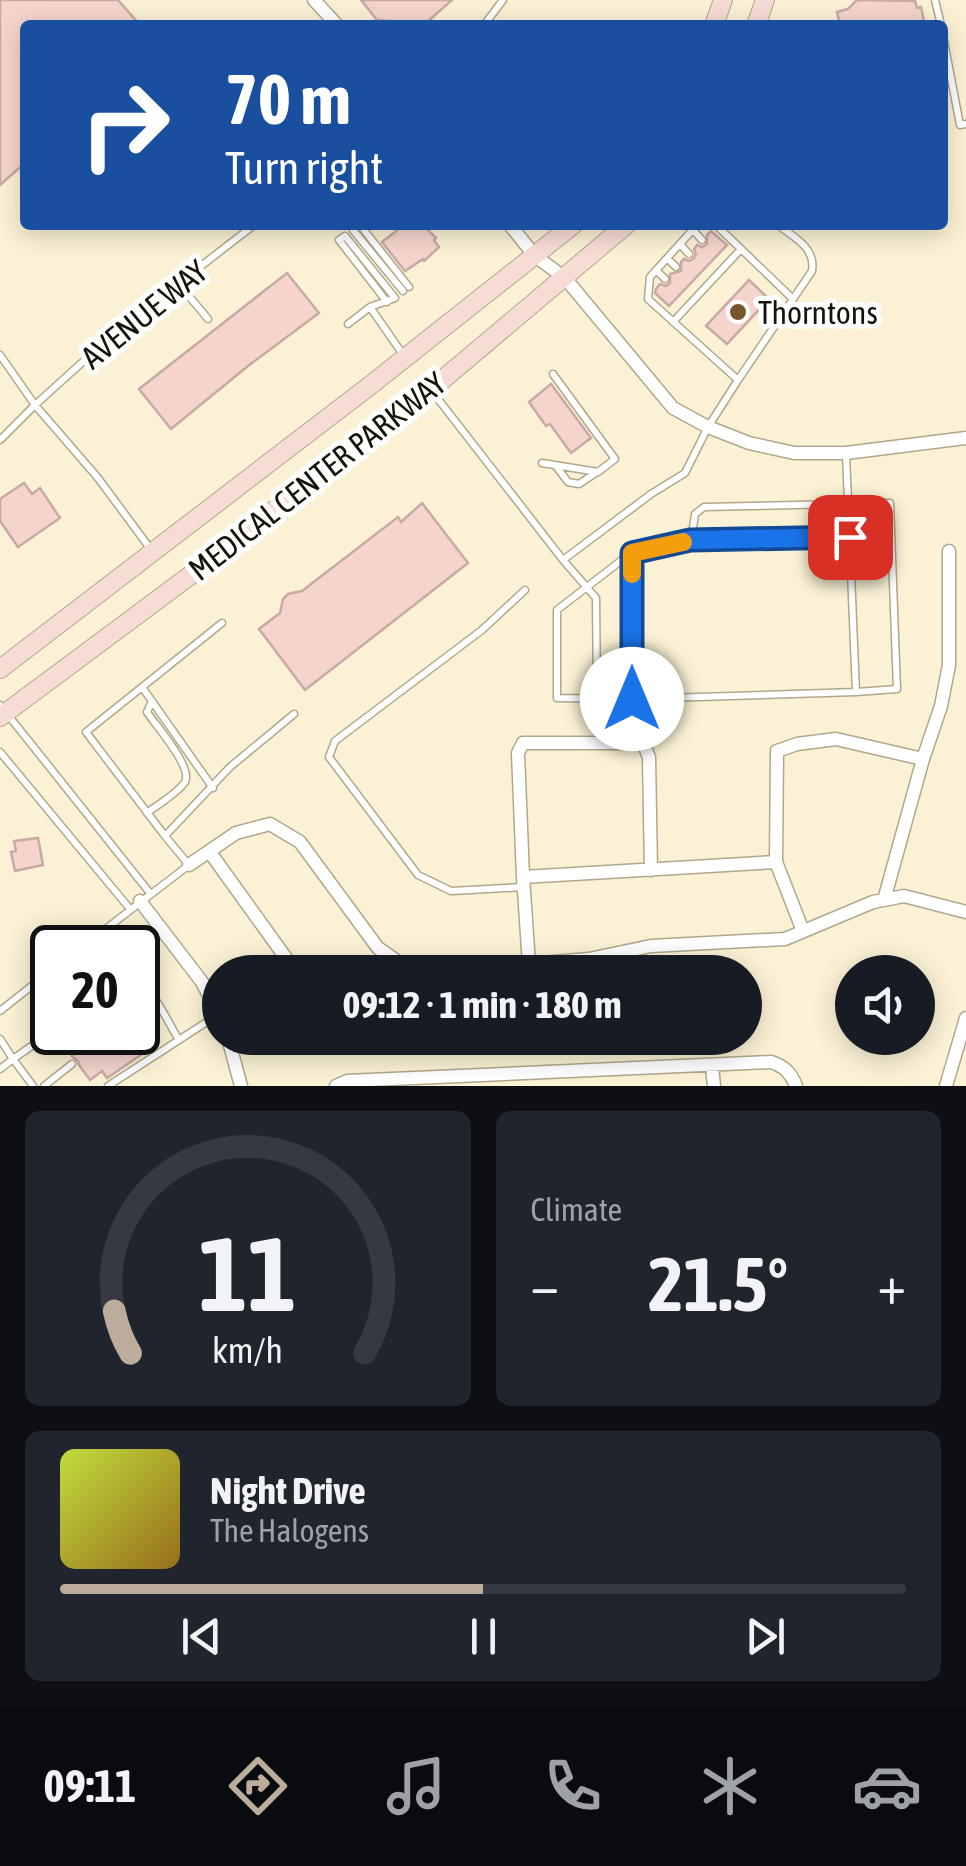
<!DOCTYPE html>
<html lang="en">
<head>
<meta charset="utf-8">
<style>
  :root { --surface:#171b24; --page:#20242c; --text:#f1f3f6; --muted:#9ea1a6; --line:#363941; --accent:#bbac9c }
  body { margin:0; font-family:"Asap Condensed",sans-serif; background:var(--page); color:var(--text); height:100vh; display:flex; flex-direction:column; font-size:38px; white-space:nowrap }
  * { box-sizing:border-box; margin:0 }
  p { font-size:32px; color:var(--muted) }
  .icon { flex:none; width:55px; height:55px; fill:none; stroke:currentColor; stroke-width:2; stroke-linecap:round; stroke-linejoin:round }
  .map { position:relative; height:1086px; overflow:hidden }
  .panel { display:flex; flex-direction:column; gap:25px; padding:25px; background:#0d0f14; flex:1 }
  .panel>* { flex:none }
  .top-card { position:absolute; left:20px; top:20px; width:928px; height:210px; border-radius:10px; box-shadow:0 5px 25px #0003; background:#1a4fa0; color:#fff; overflow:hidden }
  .controls { position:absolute; left:835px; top:955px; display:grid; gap:20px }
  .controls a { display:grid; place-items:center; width:100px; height:100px; border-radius:50%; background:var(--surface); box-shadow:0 5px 25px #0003; font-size:50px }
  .speed { position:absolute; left:30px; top:925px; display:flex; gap:20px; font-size:50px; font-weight:700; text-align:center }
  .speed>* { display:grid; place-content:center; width:130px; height:130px; border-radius:50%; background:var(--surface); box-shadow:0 5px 25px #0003; line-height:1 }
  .speed .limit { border:5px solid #111; border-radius:15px; background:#fff; color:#111 }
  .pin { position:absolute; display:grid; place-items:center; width:85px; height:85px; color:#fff; margin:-42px; border-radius:20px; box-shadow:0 5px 15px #0006 }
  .me { position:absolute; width:110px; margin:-55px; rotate:0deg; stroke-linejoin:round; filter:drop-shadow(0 0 8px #0008) }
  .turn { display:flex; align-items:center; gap:35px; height:210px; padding:0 40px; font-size:45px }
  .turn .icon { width:130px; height:130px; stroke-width:2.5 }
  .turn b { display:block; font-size:70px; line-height:85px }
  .big { font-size:75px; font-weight:700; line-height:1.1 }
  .panel .widget { flex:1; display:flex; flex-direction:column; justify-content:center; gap:15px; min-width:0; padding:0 35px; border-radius:15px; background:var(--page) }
  .panel .dial { align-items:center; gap:0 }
  .dial svg { height:260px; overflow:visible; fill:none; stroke:var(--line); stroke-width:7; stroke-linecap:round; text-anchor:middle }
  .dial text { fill:var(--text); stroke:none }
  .song { display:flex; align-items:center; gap:30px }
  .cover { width:120px; height:120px; border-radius:15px; background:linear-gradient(135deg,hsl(70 70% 55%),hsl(40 70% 35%)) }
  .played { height:10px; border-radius:5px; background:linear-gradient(90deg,var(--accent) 50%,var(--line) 50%) }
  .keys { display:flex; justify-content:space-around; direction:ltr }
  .heat { display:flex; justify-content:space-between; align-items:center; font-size:55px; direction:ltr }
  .panel .tiles { flex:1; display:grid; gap:25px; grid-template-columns:1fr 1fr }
  .widget:last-child { grid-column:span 2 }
  .trip { position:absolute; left:202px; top:955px; width:560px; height:100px; border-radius:50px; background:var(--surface); box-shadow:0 5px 25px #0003; font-weight:700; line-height:100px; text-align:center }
  .tab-bar { display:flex; height:160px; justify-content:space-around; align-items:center; background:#090b0e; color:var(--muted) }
  .tab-bar .icon { width:70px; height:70px }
  .tab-bar .on { color:var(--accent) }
  .tab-bar b { font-size:45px; color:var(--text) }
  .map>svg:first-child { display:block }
</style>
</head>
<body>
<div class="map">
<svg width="966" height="1086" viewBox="0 0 966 1086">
  <rect width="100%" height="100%" fill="#fbf2d5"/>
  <path fill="#f6d4ce" stroke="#c9a9a3" stroke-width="2.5" d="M0,0H118L140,25H25V163L0,185Z
    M361,0H452L425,24L377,20Z
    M857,0L915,1L917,8L921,7L925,25H840L837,12L848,9Z
    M404,225H423L436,238L434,240L439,247L424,261L423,259L405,271L382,242Z
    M711,231L727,245L669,306L655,293L656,289L660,284L666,286L670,283V274L681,271V262L684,259L689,261L694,258L696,254L694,249L697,245L702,247L707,244V235Z
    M287,273L319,313L248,366L171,429L139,389Z
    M749,280L769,299L727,344L706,326Z
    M551,384L591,438L571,453L550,424L546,426L529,402Z
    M24,483L32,494L40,488L60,518L18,547L0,521V499Z
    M422,503L468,563L305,690L259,629L280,613L283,599L288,594L302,591L398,517L401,522Z
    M38,838L43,865L15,871L11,852L16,851L14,841Z
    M102,1032H139L151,1048L107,1078L102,1071L90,1080L79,1065L78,1061L72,1056Z"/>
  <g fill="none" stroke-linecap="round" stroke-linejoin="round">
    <g stroke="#b0a78c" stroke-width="9">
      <path id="service" d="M935,0L941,25
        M484,25L503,0
        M942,31L960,125L966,124
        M360,225L409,287
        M716,225L793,299
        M353,230L403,291
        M693,230L702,240
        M345,236L395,298L370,307L404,356
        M345,236L339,240L387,302
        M680,244L689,254
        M667,258L676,267
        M656,270L665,279
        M179,284L208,319
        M673,322L741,249
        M348,324L370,307
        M0,355L35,405L98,478L152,551
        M738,380L812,271C816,248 795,238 778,225
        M431,390L563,560L651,494L685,473L708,427L738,380L648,299L650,277L697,225
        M0,440L35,405L117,331L254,225
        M846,454L856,692L633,699L557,698V610L631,553L691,541L850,537
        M542,463L598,472L615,459L553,374
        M556,466L568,482L579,484L597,472
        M691,541L695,514L704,507L890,503L897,689L856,692
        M631,553L633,699
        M563,560L596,598L597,698
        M142,687L213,788
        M0,705L150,893
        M0,752L130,909
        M147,813C156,806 179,792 185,782C193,767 156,726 147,712L152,701
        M165,836L86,732L222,623
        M524,887L451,891L418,875L329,757L335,741L482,630L525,590
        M81,948L189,865L165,836L230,767L294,714
        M138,982C156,993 167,1021 179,1040
        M0,1011L52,970
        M0,1039L13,1059L0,1069
        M33,1086L13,1059L52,1032
        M44,1086L72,1064
        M108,1086L219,1014"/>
    </g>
    <g stroke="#b0a78c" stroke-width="15">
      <path id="minor" d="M314,0L337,25
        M510,225L535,256L565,278L673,408L708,427L749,443L794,453H846L966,438
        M923,759L941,706L949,665V551
        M209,851L296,972
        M776,862L777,751L797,744L836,739L923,759L884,900
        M189,865L236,833L270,824L300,842L378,948L398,962L433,967L529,964L589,959L651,946L785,939L873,902L904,896L966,912
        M523,877L518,753L523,743H643L649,757L651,870
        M140,901L202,982L220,1017
        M529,964L523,877L776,862L803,931
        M228,1038L241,1086
        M355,1038L379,1046L574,1038
        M712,1066L714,1086
        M336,1086L347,1081L771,1062C784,1066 791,1073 796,1086
        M946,1086L966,1018"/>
    </g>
    <g stroke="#b0a78c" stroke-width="20">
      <path id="secondary" d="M714,25L723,0
        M756,25L765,0
        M0,669L372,384L573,225
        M0,717L188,577L441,381L626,225"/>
    </g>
    <use href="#service" stroke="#fff" stroke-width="6"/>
    <use href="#minor" stroke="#fff" stroke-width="12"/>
    <use href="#secondary" stroke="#f7dcd6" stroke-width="18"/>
  </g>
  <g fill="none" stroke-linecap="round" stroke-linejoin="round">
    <g stroke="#114b97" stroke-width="25">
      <path id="route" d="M632,699V553L690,540L850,537"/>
    </g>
    <use href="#route" stroke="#1a73e8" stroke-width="18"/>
    <path stroke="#f59e0b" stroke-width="18" d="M632,574V553L683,542"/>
  </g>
  <circle fill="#78552e" stroke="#fff" stroke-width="4" cx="738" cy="312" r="10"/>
  <g text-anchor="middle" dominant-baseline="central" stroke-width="10" stroke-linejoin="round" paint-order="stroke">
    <g font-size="32" fill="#161309" stroke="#fff" text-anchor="start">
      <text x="758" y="312">Thorntons</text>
    </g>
    <g font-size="32" fill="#161309" stroke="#fff">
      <text transform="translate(144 314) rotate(-39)">AVENUE WAY</text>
      <text transform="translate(317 476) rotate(-38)">MEDICAL CENTER PARKWAY</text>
    </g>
  </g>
</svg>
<div class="controls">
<a><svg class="icon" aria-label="sound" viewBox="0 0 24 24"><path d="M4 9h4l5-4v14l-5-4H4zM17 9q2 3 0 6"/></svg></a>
</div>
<div class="speed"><div class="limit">20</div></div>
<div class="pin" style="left:850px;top:537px;background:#d93025"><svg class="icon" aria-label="arrive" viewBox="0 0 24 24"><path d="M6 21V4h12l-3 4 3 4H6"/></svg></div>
<svg class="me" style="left:632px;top:699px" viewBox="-20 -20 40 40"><circle r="19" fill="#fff"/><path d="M0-13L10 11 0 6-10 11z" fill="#1a73e8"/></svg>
<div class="trip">09:12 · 1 min · 180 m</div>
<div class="top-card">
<div class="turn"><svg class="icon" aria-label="right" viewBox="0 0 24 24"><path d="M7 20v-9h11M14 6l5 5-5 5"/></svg><div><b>70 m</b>Turn right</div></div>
</div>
</div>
<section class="panel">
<div class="tiles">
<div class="widget dial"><svg viewBox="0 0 100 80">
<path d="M14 69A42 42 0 1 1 86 69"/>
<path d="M14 69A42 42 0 0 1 9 56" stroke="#bbac9c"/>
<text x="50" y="56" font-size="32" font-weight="700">11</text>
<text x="50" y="72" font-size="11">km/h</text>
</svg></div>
<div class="widget"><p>Climate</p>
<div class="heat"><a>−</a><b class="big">21.5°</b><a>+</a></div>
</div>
<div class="widget">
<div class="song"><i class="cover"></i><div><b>Night Drive</b><p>The Halogens</p></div></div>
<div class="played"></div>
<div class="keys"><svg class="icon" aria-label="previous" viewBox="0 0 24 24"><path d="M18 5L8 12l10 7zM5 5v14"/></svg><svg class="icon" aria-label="pause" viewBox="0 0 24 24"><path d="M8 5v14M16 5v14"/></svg><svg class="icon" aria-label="next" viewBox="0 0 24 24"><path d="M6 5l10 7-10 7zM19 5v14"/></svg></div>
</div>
</div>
</section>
<nav class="tab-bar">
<b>09:11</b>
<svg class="icon on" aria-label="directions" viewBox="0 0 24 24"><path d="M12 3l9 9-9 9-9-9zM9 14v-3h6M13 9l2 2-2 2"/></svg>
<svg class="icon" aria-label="music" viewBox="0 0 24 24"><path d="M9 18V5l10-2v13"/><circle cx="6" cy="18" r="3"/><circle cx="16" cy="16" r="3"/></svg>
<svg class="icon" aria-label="phone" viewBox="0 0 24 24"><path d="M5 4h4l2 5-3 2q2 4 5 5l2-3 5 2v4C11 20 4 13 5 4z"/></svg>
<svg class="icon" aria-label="climate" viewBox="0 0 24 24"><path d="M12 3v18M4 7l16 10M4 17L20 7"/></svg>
<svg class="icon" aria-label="car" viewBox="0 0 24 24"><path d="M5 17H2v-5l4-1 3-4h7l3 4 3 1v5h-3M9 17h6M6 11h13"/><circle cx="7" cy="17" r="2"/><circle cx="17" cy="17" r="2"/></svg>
</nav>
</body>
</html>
